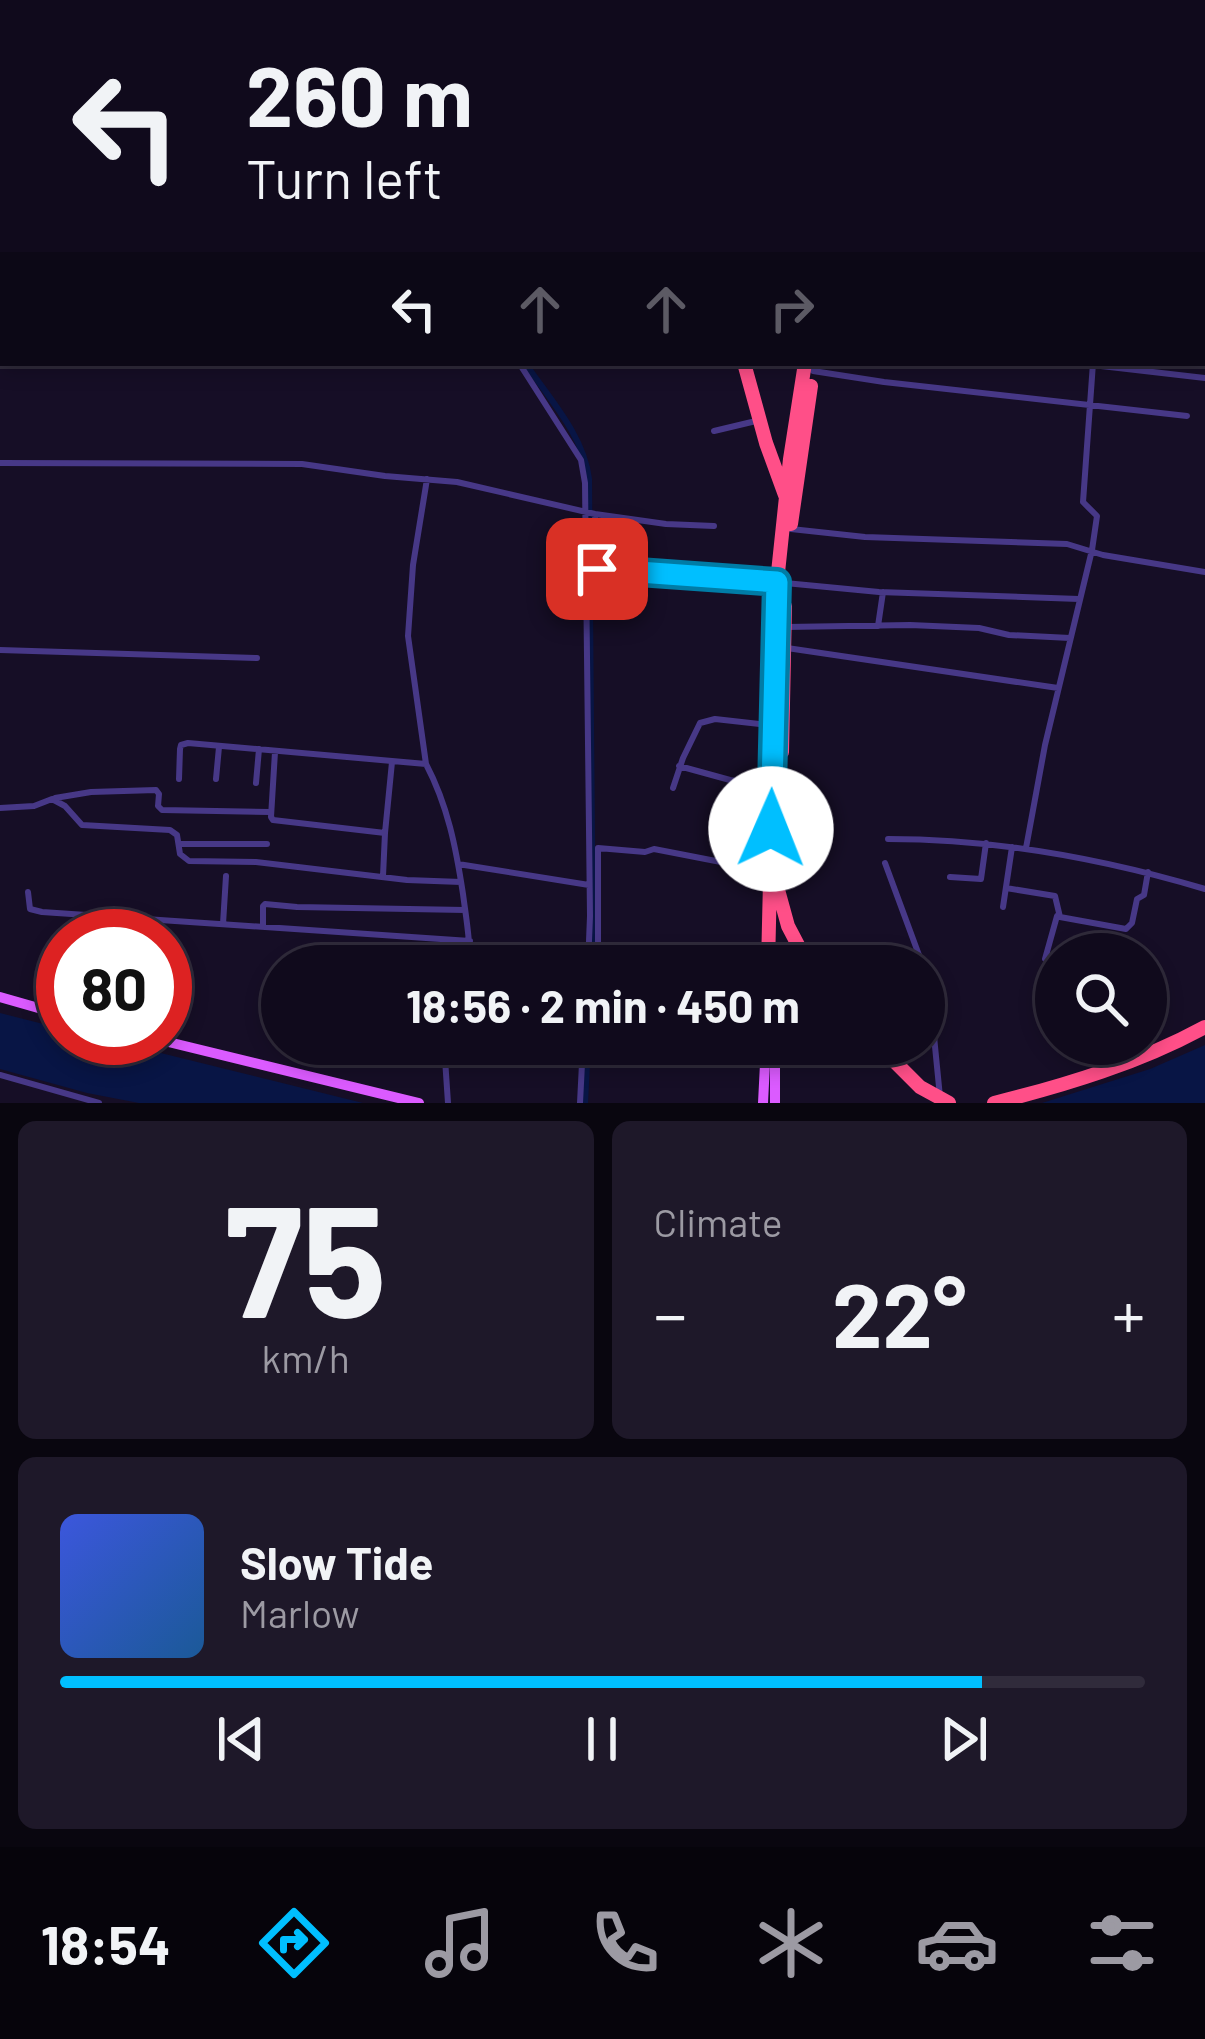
<!DOCTYPE html>
<html lang="en">
<head>
<meta charset="utf-8">
<style>
  :root { --surface:#100a1c; --page:#1e1829; --text:#f1f3f6; --muted:#9c9aa3; --line:#302b3b; --accent:#00bfff }
  body { margin:0; font-family:Barlow,sans-serif; background:var(--page); color:var(--text); height:100vh; display:flex; flex-direction:column; font-size:45px; white-space:nowrap }
  * { box-sizing:border-box; margin:0 }
  p { font-size:39px; color:var(--muted) }
  .icon { flex:none; width:66px; height:66px; fill:none; stroke:currentColor; stroke-width:2; stroke-linecap:round; stroke-linejoin:round }
  .map { position:relative; height:1103px; overflow:hidden }
  .panel { display:flex; flex-direction:column; gap:18px; padding:18px; background:#09060f; flex:1 }
  .panel>* { flex:none }
  .guide { position:absolute; left:0px; top:0px; width:1206px; height:366px; box-shadow:0 6px 18px #0003,0 0 0 3px var(--line); background:#100a1c; color:var(--text); overflow:hidden }
  .fabs { position:absolute; left:1035px; top:933px; display:grid; gap:24px }
  .fabs a { display:grid; place-items:center; width:132px; height:132px; border-radius:50%; background:var(--surface); box-shadow:0 6px 18px #0003,0 0 0 3px var(--line); font-size:60px }
  .speed { position:absolute; left:36px; top:909px; display:flex; gap:24px; font-size:60px; font-weight:700; text-align:center }
  .speed>* { display:grid; place-content:center; width:156px; height:156px; border-radius:50%; background:var(--surface); box-shadow:0 6px 18px #0003,0 0 0 3px var(--line); line-height:1 }
  .speed .limit { border:18px solid #d22; background:#fff; color:#111 }
  .pin { position:absolute; display:grid; place-items:center; width:102px; height:102px; color:#fff; margin:-51px; border-radius:24px; box-shadow:0 6px 18px #0006 }
  .me { position:absolute; width:132px; margin:-66px; rotate:1deg; stroke-linejoin:round; filter:drop-shadow(0 0 9px #0008) }
  .turn { display:flex; align-items:center; gap:42px; height:252px; padding:0 48px; font-size:54px }
  .turn .icon { width:156px; height:156px; stroke-width:2.5 }
  .turn b { display:block; font-size:84px; line-height:102px }
  .lanes { display:flex; align-items:center; height:114px; padding:0 48px; background:#0003; justify-content:center; gap:60px; direction:ltr }
  .lanes .off { opacity:.35 }
  .big { font-size:90px; font-weight:700; line-height:1.1 }
  .panel .widget { flex:1; display:flex; flex-direction:column; justify-content:center; gap:18px; min-width:0; padding:0 42px; border-radius:18px; background:var(--page) }
  .panel .dial { align-items:center; gap:0 }
  .dial b { font-size:156px; line-height:1 }
  .song { display:flex; align-items:center; gap:36px }
  .cover { width:144px; height:144px; border-radius:18px; background:linear-gradient(135deg,hsl(230 70% 55%),hsl(210 70% 35%)) }
  .played { height:12px; border-radius:6px; background:linear-gradient(90deg,var(--accent) 85%,var(--line) 85%) }
  .keys { display:flex; justify-content:space-around; direction:ltr }
  .heat { display:flex; justify-content:space-between; align-items:center; font-size:66px; direction:ltr }
  .panel .tiles { flex:1; display:grid; gap:18px; grid-template-columns:1fr 1fr }
  .widget:last-child { grid-column:span 2 }
  .trip { position:absolute; left:261px; top:945px; width:684px; height:120px; border-radius:60px; background:var(--surface); box-shadow:0 6px 18px #0003,0 0 0 3px var(--line); font-weight:700; line-height:120px; text-align:center }
  .menu { display:flex; height:192px; justify-content:space-around; align-items:center; background:#06040b; color:var(--muted) }
  .menu .icon { width:84px; height:84px }
  .menu .current { color:var(--accent) }
  .menu b { font-size:54px; color:var(--text) }
  .map>svg:first-child { display:block }
</style>
</head>
<body>
<div class="map">
<svg width="1205" height="1103" viewBox="0 0 1205 1103">
  <rect width="100%" height="100%" fill="#160e26"/>
  <path fill="#081545" d="M0,1013L63,1029V1038H100L363,1103H139L87,1093L0,1069Z
    M1205,1045V1103H1042L1150,1069Z"/>
  <g fill="none" stroke-linecap="round" stroke-linejoin="round">
    <path stroke="#081545" stroke-width="3" d="M242,0L247,3"/>
    <path stroke="#081545" stroke-width="6" d="M274,0L276,3
      M525,363C549,398 584,436 589,479L593,966
      M585,1103L588,1044"/>
    <path stroke="#473887" stroke-width="6" d="M36,0L52,3
      M265,0L267,3
      M279,0L280,3
      M365,3L370,0
      M880,3L881,0
      M1203,330L1205,331
      M519,363L581,460L585,483L590,916L588,966
      M1075,363L1205,378
      M813,371L884,382L1187,416
      M714,431L756,421
      M0,463L302,464L385,476L457,482L595,514L666,524L714,526
      M595,514L597,568L599,570L777,582
      M791,529L865,537L1067,544L1103,555L1205,572
      M785,583L879,592L1079,599
      M878,626L883,592
      M786,627L910,625L979,628L1009,635L1070,638
      M787,648L1058,688
      M0,650L257,658
      M275,752L271,817L273,820L385,833L383,876
      M426,764L408,636L413,565L427,479
      M679,766L730,780L768,786
      M179,779L180,749L181,745L188,743L426,764C448,806 456,848 463,894C466,917 470,939 470,962L488,966
      M216,779L219,747
      M256,783L259,749
      M673,788L683,758L700,723L715,719L769,725
      M55,798L91,792L156,790L159,794L158,806L162,810L270,812
      M0,808L34,806L52,799L65,806L82,825L170,830L177,835L180,854L189,861L256,862L407,880L461,882
      M385,833L392,762
      M888,839C996,839 1101,858 1205,889
      M179,844H267
      M1026,848L1045,745L1092,550L1097,516L1083,502L1093,363
      M885,863L923,966
      M458,864L589,885
      M950,877L981,879L986,843
      M1006,888L1055,896L1060,917L1126,929L1132,923L1137,899L1144,895L1148,872
      M28,892L30,909L42,912L470,941
      M1003,907L1012,847
      M223,924L226,876
      M263,926V906L265,904L297,907L465,910
      M644,952L659,954L693,966
      M1045,959L1057,916
      M598,966V848L645,852L654,849L767,871
      M924,970L932,1016L940,1097
      M444,1044L448,1103
      M0,1075L99,1103
      M580,1103L583,1044"/>
    <path stroke="#856bff" stroke-width="9" d="M1203,233H1205"/>
    <path stroke="#db5bff" stroke-width="10" d="M0,997L63,1015
      M152,1038L419,1103
      M763,1103L766,1044
      M775,1103V1044"/>
    <path stroke="#ff4f88" stroke-width="14" d="M614,0L616,3
      M862,3V0
      M872,3L873,0
      M744,363L766,443L785,495
      M791,524L811,386
      M782,752L785,606
      M777,886L788,926L809,966
      M768,966L777,582L790,459L805,363
      M883,1050L920,1087L949,1103
      M994,1103C1066,1085 1139,1063 1205,1027"/>
  </g>
  <g fill="none" stroke-linecap="round" stroke-linejoin="round">
    <g stroke="#007ca6" stroke-width="30">
      <path id="route" d="M597,569L777,582L771,829"/>
    </g>
    <use href="#route" stroke="#00bfff" stroke-width="21"/>
  </g>
</svg>
<div class="fabs">
<a><svg class="icon" aria-label="search" viewBox="0 0 24 24"><circle cx="10" cy="10" r="6"/><path d="M15 15l6 6"/></svg></a>
</div>
<div class="speed"><div class="limit">80</div></div>
<div class="pin" style="left:597px;top:569px;background:#d93025"><svg class="icon" aria-label="arrive" viewBox="0 0 24 24"><path d="M6 21V4h12l-3 4 3 4H6"/></svg></div>
<svg class="me" style="left:771px;top:829px" viewBox="-20 -20 40 40"><circle r="19" fill="#fff"/><path d="M0-13L10 11 0 6-10 11z" fill="#00bfff"/></svg>
<div class="trip">18:56 · 2 min · 450 m</div>
<div class="guide">
<div class="turn"><svg class="icon" aria-label="left" viewBox="0 0 24 24"><path d="M17 20v-9H6M10 6l-5 5 5 5"/></svg><div><b>260 m</b>Turn left</div></div>
<div class="lanes"><svg class="icon" aria-label="left" viewBox="0 0 24 24"><path d="M17 20v-9H6M10 6l-5 5 5 5"/></svg><svg class="icon off" aria-label="ahead" viewBox="0 0 24 24"><path d="M12 20V5M6 11l6-6 6 6"/></svg><svg class="icon off" aria-label="ahead" viewBox="0 0 24 24"><path d="M12 20V5M6 11l6-6 6 6"/></svg><svg class="icon off" aria-label="right" viewBox="0 0 24 24"><path d="M7 20v-9h11M14 6l5 5-5 5"/></svg></div>
</div>
</div>
<section class="panel">
<div class="tiles">
<div class="widget dial"><b>75</b><p>km/h</p></div>
<div class="widget"><p>Climate</p>
<div class="heat"><a>−</a><b class="big">22°</b><a>+</a></div>
</div>
<div class="widget">
<div class="song"><i class="cover"></i><div><b>Slow Tide</b><p>Marlow</p></div></div>
<div class="played"></div>
<div class="keys"><svg class="icon" aria-label="previous" viewBox="0 0 24 24"><path d="M18 5L8 12l10 7zM5 5v14"/></svg><svg class="icon" aria-label="pause" viewBox="0 0 24 24"><path d="M8 5v14M16 5v14"/></svg><svg class="icon" aria-label="next" viewBox="0 0 24 24"><path d="M6 5l10 7-10 7zM19 5v14"/></svg></div>
</div>
</div>
</section>
<nav class="menu">
<b>18:54</b>
<svg class="icon current" aria-label="directions" viewBox="0 0 24 24"><path d="M12 3l9 9-9 9-9-9zM9 14v-3h6M13 9l2 2-2 2"/></svg>
<svg class="icon" aria-label="music" viewBox="0 0 24 24"><path d="M9 18V5l10-2v13"/><circle cx="6" cy="18" r="3"/><circle cx="16" cy="16" r="3"/></svg>
<svg class="icon" aria-label="phone" viewBox="0 0 24 24"><path d="M5 4h4l2 5-3 2q2 4 5 5l2-3 5 2v4C11 20 4 13 5 4z"/></svg>
<svg class="icon" aria-label="climate" viewBox="0 0 24 24"><path d="M12 3v18M4 7l16 10M4 17L20 7"/></svg>
<svg class="icon" aria-label="car" viewBox="0 0 24 24"><path d="M5 17H2v-5l4-1 3-4h7l3 4 3 1v5h-3M9 17h6M6 11h13"/><circle cx="7" cy="17" r="2"/><circle cx="17" cy="17" r="2"/></svg>
<svg class="icon" aria-label="filters" viewBox="0 0 24 24"><path d="M4 7h16M4 17h16"/><circle cx="9" cy="7" r="2"/><circle cx="15" cy="17" r="2"/></svg>
</nav>
</body>
</html>
